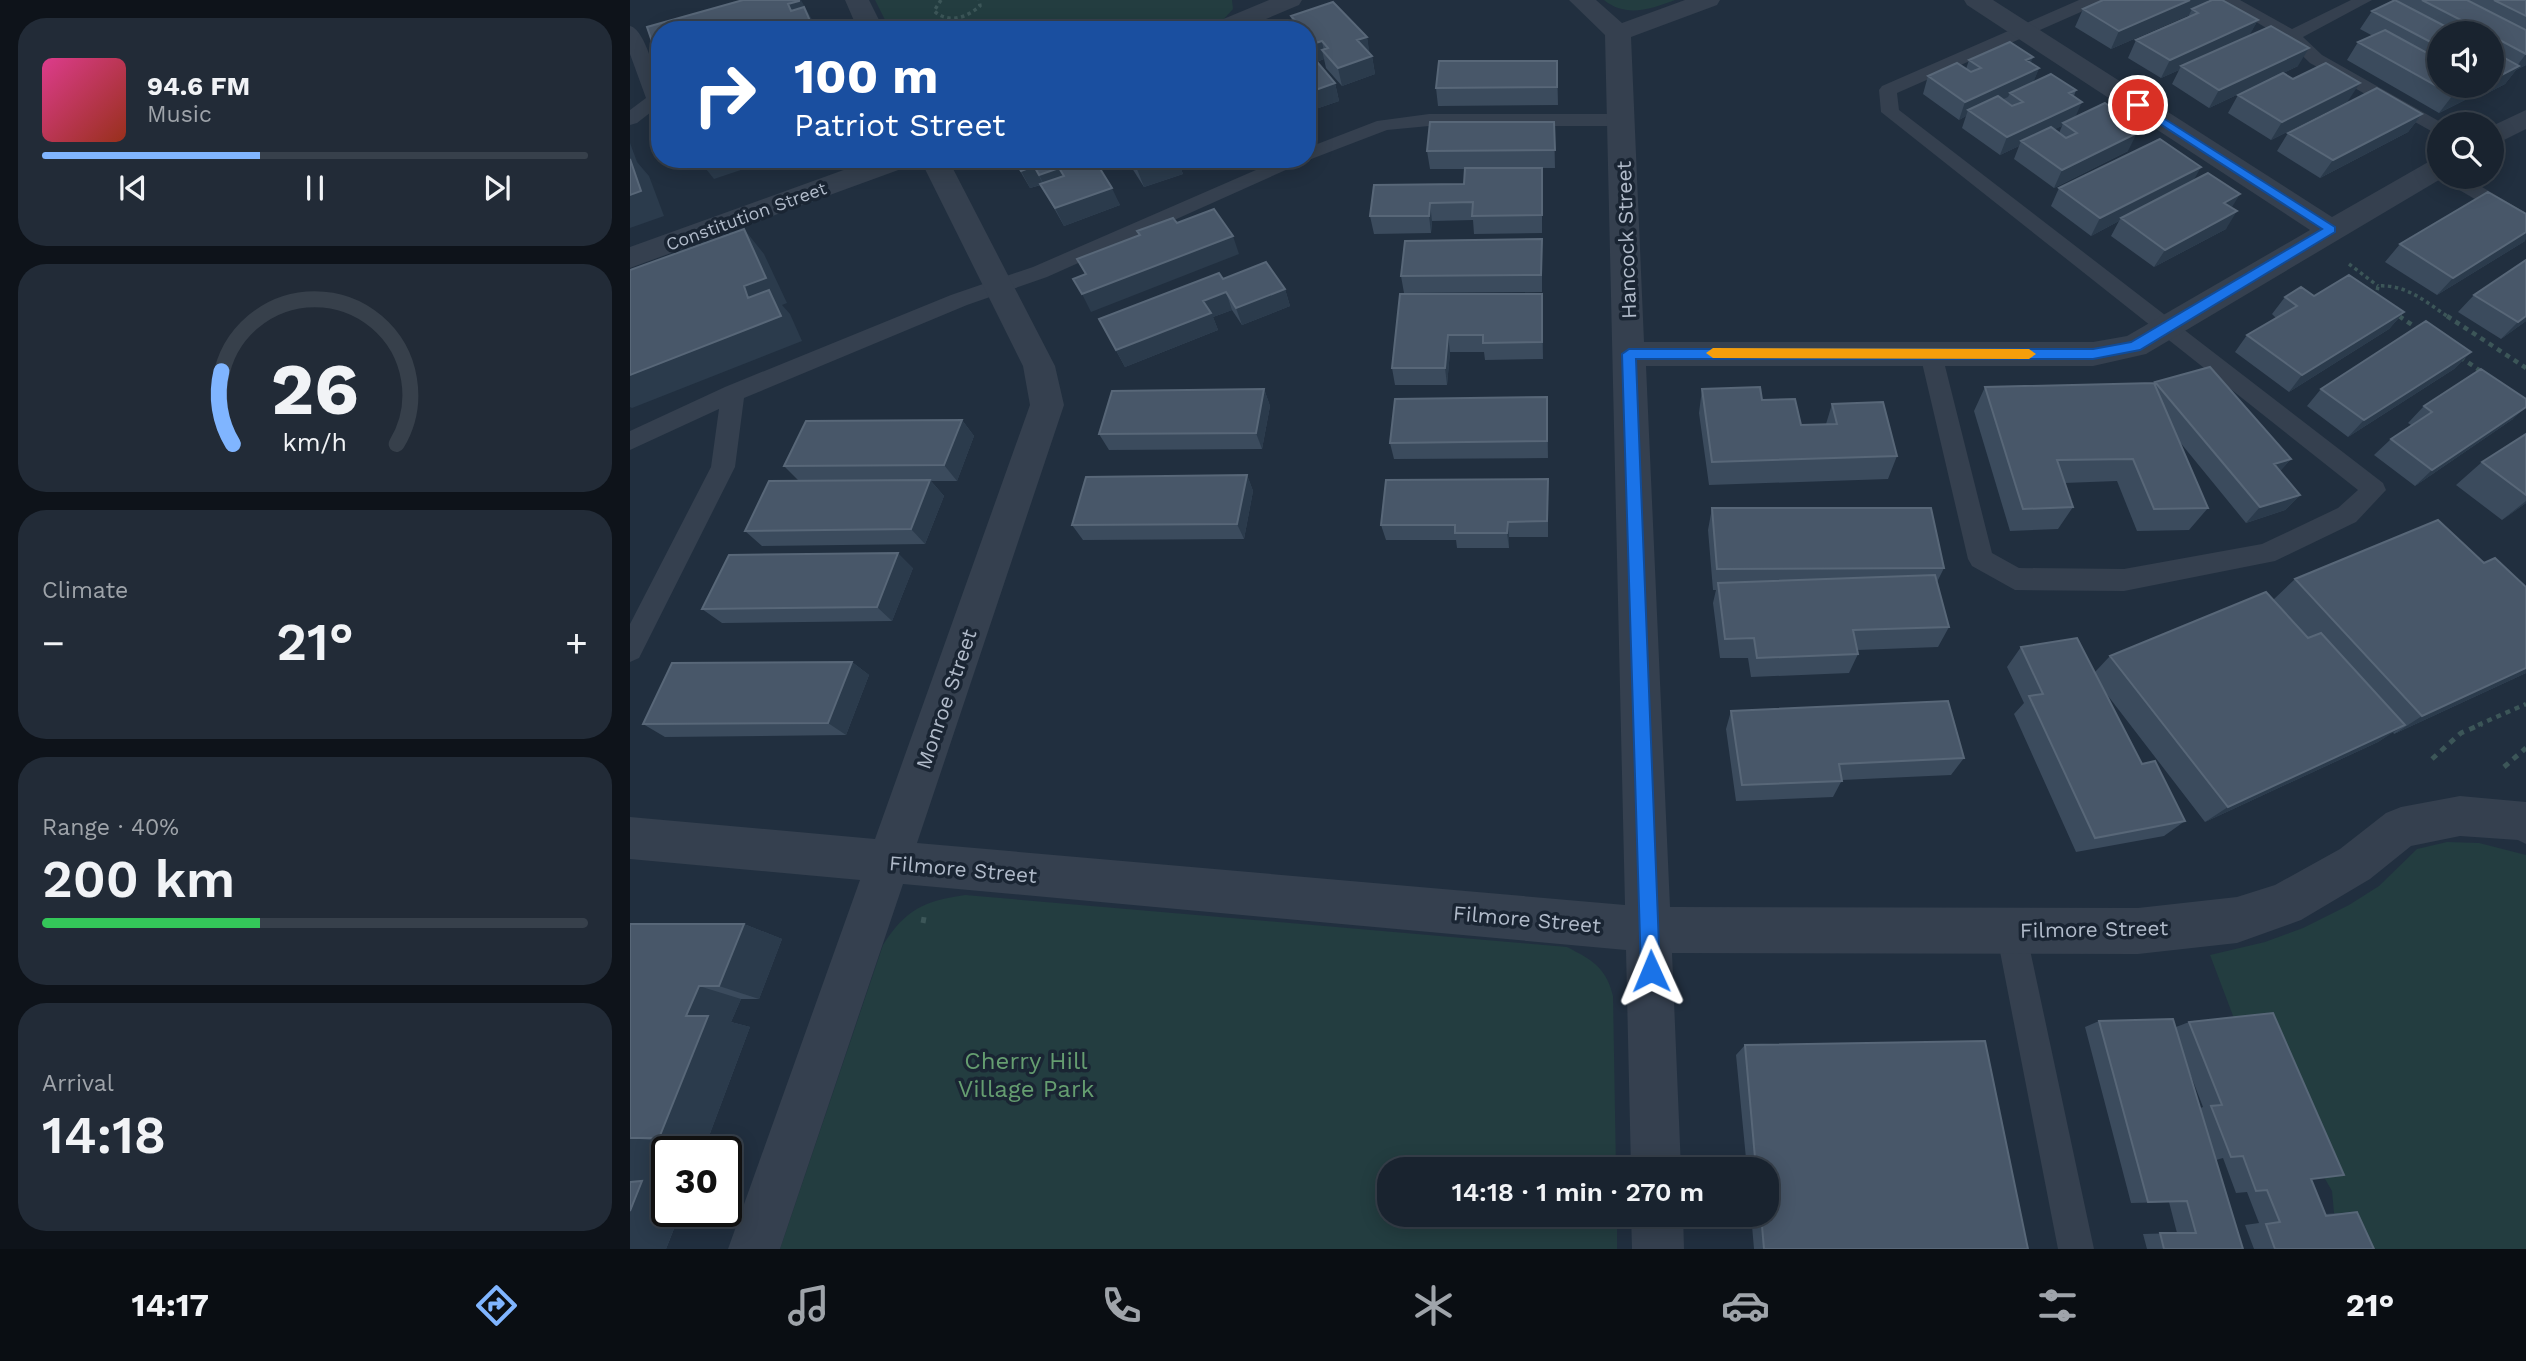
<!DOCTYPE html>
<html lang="en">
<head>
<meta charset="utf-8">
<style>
  :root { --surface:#19232f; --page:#222b37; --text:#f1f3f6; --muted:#9fa4aa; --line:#37404b; --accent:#80b5ff }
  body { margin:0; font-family:"Work Sans",sans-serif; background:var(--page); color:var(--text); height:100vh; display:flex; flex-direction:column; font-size:26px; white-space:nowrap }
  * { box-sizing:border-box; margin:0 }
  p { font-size:23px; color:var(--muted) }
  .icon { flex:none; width:38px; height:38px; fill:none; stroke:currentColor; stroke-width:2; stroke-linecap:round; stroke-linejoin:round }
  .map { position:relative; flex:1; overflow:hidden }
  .details { display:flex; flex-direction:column; gap:18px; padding:18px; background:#0e131a; width:630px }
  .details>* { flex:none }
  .guide { position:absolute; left:21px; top:21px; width:665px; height:147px; border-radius:28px; box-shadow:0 4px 18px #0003,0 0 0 2px var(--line); background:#1a4fa0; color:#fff; overflow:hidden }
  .buttons { position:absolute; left:1797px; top:21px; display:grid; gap:14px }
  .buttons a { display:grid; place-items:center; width:77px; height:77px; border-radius:50%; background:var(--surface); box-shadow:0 4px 18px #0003,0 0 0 2px var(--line); font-size:35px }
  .speed { position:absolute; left:21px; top:1136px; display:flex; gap:14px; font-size:35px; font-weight:700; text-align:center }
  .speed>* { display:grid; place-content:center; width:91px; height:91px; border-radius:50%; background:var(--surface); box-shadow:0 4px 18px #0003,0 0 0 2px var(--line); line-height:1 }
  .speed .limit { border:4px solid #111; border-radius:10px; background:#fff; color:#111 }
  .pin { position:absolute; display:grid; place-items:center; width:60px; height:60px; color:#fff; margin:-30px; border:4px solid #fff; border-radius:50%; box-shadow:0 2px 7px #0007 }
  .me { position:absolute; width:77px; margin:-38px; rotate:359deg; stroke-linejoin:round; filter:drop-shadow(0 0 5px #0008) }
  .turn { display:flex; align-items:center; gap:24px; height:147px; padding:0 28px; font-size:32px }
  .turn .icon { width:91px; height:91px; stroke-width:2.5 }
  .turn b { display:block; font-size:49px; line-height:60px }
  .big { font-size:52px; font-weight:600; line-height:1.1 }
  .details .tile { flex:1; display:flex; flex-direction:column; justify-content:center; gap:10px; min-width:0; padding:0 24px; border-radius:28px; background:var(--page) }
  .details .dial { align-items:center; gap:0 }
  .dial svg { height:182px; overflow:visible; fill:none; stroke:var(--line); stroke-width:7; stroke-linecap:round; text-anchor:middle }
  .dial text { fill:var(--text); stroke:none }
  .song { display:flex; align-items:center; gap:21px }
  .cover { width:84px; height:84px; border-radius:10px; background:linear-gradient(135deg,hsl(330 70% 55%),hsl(10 70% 35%)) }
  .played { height:7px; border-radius:4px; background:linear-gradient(90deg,var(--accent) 40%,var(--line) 40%) }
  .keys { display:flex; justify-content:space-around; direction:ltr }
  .heat { display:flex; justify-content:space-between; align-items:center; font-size:38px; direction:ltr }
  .charge { height:10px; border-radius:5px; background:linear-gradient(90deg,#34c759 40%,var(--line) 0) }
  .trip { position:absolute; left:747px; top:1157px; width:402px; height:70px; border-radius:28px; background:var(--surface); box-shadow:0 4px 18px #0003,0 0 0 2px var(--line); font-weight:600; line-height:70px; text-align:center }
  .tab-bar { display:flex; height:112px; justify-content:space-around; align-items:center; background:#0a0e13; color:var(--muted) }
  .tab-bar .icon { width:49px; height:49px }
  .tab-bar .current { color:var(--accent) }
  .tab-bar b { font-size:32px; color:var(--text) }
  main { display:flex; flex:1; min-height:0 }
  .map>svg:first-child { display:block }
</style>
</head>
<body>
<main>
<section class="details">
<div class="tile">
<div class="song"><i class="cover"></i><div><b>94.6 FM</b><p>Music</p></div></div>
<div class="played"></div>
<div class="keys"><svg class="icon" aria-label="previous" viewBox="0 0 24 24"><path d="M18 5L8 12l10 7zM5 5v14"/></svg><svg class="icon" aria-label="pause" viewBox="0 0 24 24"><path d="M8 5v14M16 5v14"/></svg><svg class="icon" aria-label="next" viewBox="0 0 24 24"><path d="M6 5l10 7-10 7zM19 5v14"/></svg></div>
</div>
<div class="tile dial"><svg viewBox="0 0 100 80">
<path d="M14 69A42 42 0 1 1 86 69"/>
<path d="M14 69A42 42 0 0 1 9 37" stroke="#80b5ff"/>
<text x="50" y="56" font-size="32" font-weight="700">26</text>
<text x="50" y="72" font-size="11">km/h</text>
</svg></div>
<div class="tile"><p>Climate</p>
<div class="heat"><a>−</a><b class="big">21°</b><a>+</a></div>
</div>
<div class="tile"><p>Range · 40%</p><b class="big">200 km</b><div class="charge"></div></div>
<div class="tile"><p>Arrival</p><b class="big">14:18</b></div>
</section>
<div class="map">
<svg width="1896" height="1249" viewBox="0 0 1896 1249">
  <rect width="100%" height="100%" fill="#212f3f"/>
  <path fill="#233d40" d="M245,0H602L603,9L593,20L568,30H260Z
    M974,0H1045C1021,9 996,18 974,0Z
    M1817,842L1849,843L1896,855V1249H1719L1704,1213L1702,1191L1605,1021L1580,955L1635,942L1673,928L1719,905L1749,886L1787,849Z
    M335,895L937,947C962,960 976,967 983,996L986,1169H760V1214L987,1215V1249H150L253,945C276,909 294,901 335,895Z"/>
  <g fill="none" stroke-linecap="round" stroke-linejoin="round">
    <path stroke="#3c5658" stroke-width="3.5" stroke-dasharray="3.5 3.5" stroke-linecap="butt" d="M311,0L304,11C319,24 336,18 350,6L349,0
      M306,30L317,20
      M536,30L552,24
      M1719,264L1748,286
      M1746,297L1748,286C1777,284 1797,303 1820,318
      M1766,314L1771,318"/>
    <path stroke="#3c5658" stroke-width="4.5" stroke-dasharray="5 5" stroke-linecap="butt" d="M1769,316L1791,331
      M1817,316L1896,368
      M1830,357L1855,374
      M1848,725L1896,704"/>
    <path stroke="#3c5658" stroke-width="5" stroke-dasharray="6 6" stroke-linecap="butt" d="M1802,759L1831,733L1852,724
      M1874,767L1896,748
      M293,923L295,912"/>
    <path fill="#35404f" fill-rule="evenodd" d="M1449,0H1471L1469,4L1267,93L1269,110L1753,483L1756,490L1726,522L1645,561L1494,591L1385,590L1342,566L1338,559L1290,354L1293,348L1301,346L1309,348L1312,354L1362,553L1389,568L1494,569L1632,544L1708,508L1728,490L1251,112L1249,90L1252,86Z
      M1590,0H1610L1662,29L1721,0H1742L1673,37L1692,55L1814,124H1810V136L1680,63L1656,40Z
      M0,26C17,30 30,88 30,105L7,123L0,125V110L16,98L0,54Z
      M799,114H992L1001,120L992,126H799L757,130L676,161L417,277L337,305L114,398L105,467L9,658L0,662V624L81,467L89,409L0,450V431L95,387L321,295L403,267L651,159H677V148L747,121Z
      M1811,177H1835L1896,213V229L1814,181Z
      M1381,916L1392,920L1396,931L1464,1249H1428L1366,931L1370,920Z"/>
    <path fill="#35404f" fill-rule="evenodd" d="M215,0H239L254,30H228Z
      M639,0H672L669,5L610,30H576L579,25Z
      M939,0H966L992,23L1055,0H1090L1087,5L1001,37L1014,342H1463L1497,336L1680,230L1337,5L1334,0H1363L1702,217L1800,161L1810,158V177H1814L1516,354L1463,366H1016L1040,907L1508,908L1607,897L1645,885L1710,849L1756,813L1771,807L1830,796L1896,802V844L1888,840L1830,836L1781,846L1740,879L1671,920L1607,943L1508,954L1042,953L1051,1169H1001L996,950L273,884L150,1249H98L230,880L0,859V817L245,839L400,405L393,366L290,159H318L425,366L434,405L287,843L995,905L975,35Z
      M1896,110V129L1862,146V126Z
      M244,159H286L282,165L0,268V247Z
      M1001,1214H1053L1054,1249H1002Z"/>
  </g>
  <path fill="#3b4b5d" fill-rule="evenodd" d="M1473,0H1578L1576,2L1628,20L1619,35L1668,66L1579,108L1542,84L1549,70L1531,78L1498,58L1506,40L1557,18L1559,15L1481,49L1445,27L1453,9Z
    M1768,0H1896V65L1886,70L1875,84L1852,96L1842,90L1835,100L1809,113L1717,60L1728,42L1743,36L1730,29L1742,11L1767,1ZM1810,33H1862V86H1810Z
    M661,16L737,37L739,53L742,56L745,74L712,86L696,68L694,59L687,62L705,83L709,101L677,112V30H664Z
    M1339,60L1401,63L1409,68L1403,82L1446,90L1444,96L1445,117L1498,127V151L1424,188L1384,159L1389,146L1370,155L1332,128L1336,116L1329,120L1293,94L1298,76L1336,69ZM1432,126L1429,133L1424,129Z
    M927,61L928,105L808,106L806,88Z
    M1663,79L1718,101L1641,140L1598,113L1608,95Z
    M1792,114L1778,132L1690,178L1647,151L1658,133Z
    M924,122L925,168H912V233L844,234L843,220L802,221L801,233L744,234L740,216L834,184L835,169H800L797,151Z
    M383,159H464L490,205L434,226L411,185L400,188Z
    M498,159H547L553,174L514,187L500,165Z
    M1563,181L1602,208L1596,229L1524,267L1481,236L1489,221L1461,236L1421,206L1429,188Z
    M1895,241L1807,295L1755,262L1770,244Z
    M912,257V292L774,293L771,276Z
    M593,279L655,289L660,306L612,325L602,310L583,317L588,330L495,367L469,319Z
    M770,294H912L913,359L855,360L854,352H820L817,385H765L762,368Z
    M1844,295L1896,321L1871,339L1828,312Z
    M1684,296L1774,312L1759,329L1659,392L1605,352L1617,335L1646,318L1642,314L1655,297Z
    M1841,352L1824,369L1718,437L1677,406L1691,389Z
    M1525,382L1661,459L1650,471L1670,495L1655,510L1616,523L1549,441L1578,508L1559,530L1507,531L1487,481L1434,483L1443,507L1428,529L1380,531L1344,411L1355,387L1524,384Z
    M634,389L640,406L632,449L479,450L469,434Z
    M1072,389L1171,425L1196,424L1202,404L1267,456L1258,479L1079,485L1069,413Z
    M917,397L918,458L764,459L760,443Z
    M1794,406L1883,419L1785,486L1744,455L1761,439L1781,425L1778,423Z
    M332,420L344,436L327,481H301L314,496L295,544L132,546L115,531L169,481L154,466Z
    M1896,434V503L1872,520L1826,485L1852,462Z
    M617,475L623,491L614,539L453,540L442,525Z
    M918,479V537H879V548H827L826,540H756L751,525Z
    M1082,508L1314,568L1307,582L1319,627L1308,647L1227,650L1228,654L1219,673L1121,677L1118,658H1090L1083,603L1086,590H1083L1078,530Z
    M1854,563L1896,587V673L1764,734L1763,732L1748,742L1575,822L1475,692L1512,764L1555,821L1534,836L1446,852L1384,714L1394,703L1377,667L1391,647L1465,672L1480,656L1643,600L1665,579Z
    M283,568L262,621L92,623L72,609Z
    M222,662L239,675L216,735L35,737L13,724Z
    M1101,711L1334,758L1321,775L1212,780L1203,797L1106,801L1096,729Z
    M0,924H114L152,939L129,999H111L101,1022L120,1027L76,1144L47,1143L37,1152V1171L32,1183H37V1211H51L36,1249H0Z
    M1469,1021L1546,1027L1559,1022L1681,1179L1695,1214L1727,1212L1744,1249H1624L1615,1225L1629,1223L1617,1192L1606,1193L1593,1158L1586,1160L1613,1249H1517L1513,1234L1547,1233L1539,1202L1501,1203L1455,1027ZM1558,1068L1573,1107L1570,1108Z
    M1115,1045L1398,1249H1124L1121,1214H1138V1169H1117L1106,1055Z"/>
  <path fill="#2b3b4c" d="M169,0H171L188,30H173L161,11L158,4Z
    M1560,0H1578L1573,8L1562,9L1559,15L1481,49L1489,31Z
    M1628,20L1618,38L1551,66L1549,70L1531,78L1540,60Z
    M737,37L740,55L727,40Z
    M692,41L694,52L692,50L694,59L683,63L679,45Z
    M1679,48L1668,66L1579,108L1589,90Z
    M1896,54V65L1886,70L1875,84L1852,96L1860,86H1862V83L1866,78L1886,67Z
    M742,56L745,74L712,86L708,68Z
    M1403,57L1397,74L1409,68L1402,86L1380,93L1378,97L1343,113L1338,110L1336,116L1329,120L1335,102L1396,60Z
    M705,83L709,101L677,112V93Z
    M1730,83L1718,101L1641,140L1652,122Z
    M1841,86H1846L1835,100L1809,113L1823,95Z
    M1452,102L1444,120L1433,123L1432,126L1394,144L1391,141L1389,146L1370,155L1377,137Z
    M1792,114L1778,132L1690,178L1703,160Z
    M1507,133L1498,151L1424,188L1432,170Z
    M0,143L7,162L19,176L34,216L0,228Z
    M68,159H144L84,179Z
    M536,159H547L553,174L514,187L507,169Z
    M560,159H570L561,162Z
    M404,166L413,184L400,188L391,171Z
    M1571,167L1561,185L1491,218L1489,221L1461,236L1470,218Z
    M429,168L438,186L418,193L409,175Z
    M482,188L490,205L434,226L425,208Z
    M1610,194L1599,212L1594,203Z
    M800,203L802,221L801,233L799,216Z
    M1607,211L1596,229L1524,267L1535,250Z
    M114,229L134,254L157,303L152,305L160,314L172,341L2,408L0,407V375L118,298L114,286Z
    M1896,232V239L1895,241L1807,295L1823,278Z
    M603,236L609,254L461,312L452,294Z
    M655,289L660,306L612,325L606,308Z
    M596,292L602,310L583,317L588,330L495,367L486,350L573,301Z
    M1774,312L1759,329L1659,392L1672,375Z
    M1896,316V321L1871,339L1888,322Z
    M818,335L820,352L817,385L815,368Z
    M1841,352L1824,369L1718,437L1734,420Z
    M634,389L640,406L632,449L626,433Z
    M1896,407L1883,419L1785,486L1802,470Z
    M332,420L344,436L327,481L314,465Z
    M1661,459L1646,475L1644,464Z
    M617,475L623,491L614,539L607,524Z
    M300,480L314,496L295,544L281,529Z
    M1670,495L1655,510L1616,523L1630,507Z
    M1896,501V503L1872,520Z
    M878,522L879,537V548L877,533Z
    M268,553L283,568L262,621L247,607Z
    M222,662L239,675L216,735L198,723Z
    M1896,668V673L1764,734L1792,716Z
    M1775,725L1748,742L1575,822L1598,807Z
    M114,924L152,939L129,999L89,986Z
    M69,986L111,999L101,1022L120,1027L76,1144L29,1138L56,1016Z
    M0,1138L47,1143L44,1152H37V1171L32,1183H37V1211H51L36,1249H0Z"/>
  <path fill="#485769" stroke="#586778" stroke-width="2" d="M113,0H169V1L158,4L161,11L174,7L184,30H30V65L17,27Z
    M1473,0H1560L1489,31L1453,9Z
    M1582,0H1592L1628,20L1540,60L1506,40L1568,13L1562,9Z
    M1765,0L1828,33H1810V47L1742,11Z
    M1792,0H1837L1896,30V54L1862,36V33H1856Z
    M1864,0H1896V16Z
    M703,2L737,37L727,40L742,56L708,68L692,50L698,48L692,41L679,45L677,43V30H670L672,29L661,16Z
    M654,23L660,30H632Z
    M1641,26L1679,48L1589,90L1551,66Z
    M1755,30L1810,60V86H1841L1823,95L1728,42Z
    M1380,42L1403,57L1396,60L1409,68L1335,102L1298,76L1327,63L1341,72L1351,68L1339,60Z
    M677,50L705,83L677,93Z
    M1862,51L1889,66L1866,78L1862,76Z
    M809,61H927V87L806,88Z
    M1696,63L1730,83L1652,122L1608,95L1653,73L1663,79Z
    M1421,74L1446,90L1439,93L1452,102L1377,137L1338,110L1368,96L1382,106L1393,102L1380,93Z
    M1747,88L1792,114L1703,160L1658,133Z
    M1475,103L1501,121L1494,124L1507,133L1432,170L1391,141L1421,127L1436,138L1447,133L1433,123Z
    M800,122H924L925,150L797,151Z
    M1530,139L1571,167L1470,218L1429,188Z
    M0,159L11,191L0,195Z
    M384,159H464L482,188L425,208L410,184L434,176L429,168L409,175L404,166L391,171Z
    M501,159H536L507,169Z
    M835,168H912V215L842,216L843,202L800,203L799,216H740L744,185L834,184Z
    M1578,173L1610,194L1594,203L1607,211L1535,250L1491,218Z
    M1858,192L1896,214V232L1823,278L1770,244Z
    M584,209L603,236L452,294L443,279L456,274L447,259L510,235L507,231L543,218L547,223Z
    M114,229L136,278L114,286L118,298L139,290L151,316L0,375V270Z
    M912,239L911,275L771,276L775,241Z
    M1896,260V316L1888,322L1844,295Z
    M636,262L655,289L606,308L596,292L573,301L581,313L486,350L469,319L589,273L593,279Z
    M1719,275L1774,312L1672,375L1617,335L1667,306L1655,297L1671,287L1684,296Z
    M770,294H912V342L853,343V335H818L815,368H762Z
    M1796,321L1841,352L1734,420L1691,389Z
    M1580,367L1661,459L1644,464L1670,495L1630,507L1525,382Z
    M1851,369L1896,399V407L1802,470L1761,439L1802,412L1794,406Z
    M1524,383L1578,508L1524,509L1503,459L1427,460L1443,507L1393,509L1355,387Z
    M1130,387L1132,400L1165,399L1171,425L1207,424L1202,404L1253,402L1267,456L1082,462L1072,389Z
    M634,389L626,433L469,434L482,391Z
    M917,397V441L760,443L765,399Z
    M332,420L314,465L154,466L176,421Z
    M1896,434V495L1852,462Z
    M617,475L607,524L442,525L456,477Z
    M918,479L917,521L878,522L877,533H825V525H751L756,480Z
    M300,480L281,529L115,531L139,481Z
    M1082,508H1301L1314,568L1087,569Z
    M1808,520L1854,563L1865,558L1896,587V668L1792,716L1665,579Z
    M268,553L247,607L72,609L99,555Z
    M1305,575L1319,627L1223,630L1228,654L1127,658L1124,638L1095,639L1088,583Z
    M1636,592L1678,638L1691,633L1775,725L1598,807L1480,656Z
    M1447,638L1512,764L1525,761L1555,821L1465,838L1399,696L1413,694L1391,647Z
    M222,662L198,723L13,724L42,663Z
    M1318,701L1334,758L1209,764L1212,781L1112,785L1101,711Z
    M0,924H114L89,986H69L56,1016H78L29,1138H0Z
    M1643,1013L1714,1175L1681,1179L1696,1216L1727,1212L1744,1249H1645L1636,1224L1650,1222L1637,1190L1626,1191L1613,1156L1601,1157L1581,1106L1592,1105L1559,1022Z
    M1543,1019L1613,1249H1534L1530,1233H1566L1557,1201L1518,1202L1469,1021Z
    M1355,1041L1398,1249H1134L1131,1214H1138V1169H1126L1115,1045Z
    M12,1181L0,1211V1182Z"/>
  <path fill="#1a73e8" stroke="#114b97" stroke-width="2" d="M1508,102L1705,227V232L1510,350L1463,359H1006L1030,971L1028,978L1021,980L1014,978L1011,971L992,354L999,349H1463L1501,342L1692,229L1504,107L1503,105Z"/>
  <path fill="#f59e0b" d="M1083,348L1399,349L1406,354L1399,359L1083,358L1076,353Z"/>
  <g text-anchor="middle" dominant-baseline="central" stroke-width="7" stroke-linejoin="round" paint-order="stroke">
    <g font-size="18" fill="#b1bbca" stroke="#1a2533">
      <text transform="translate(116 216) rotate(-20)">Constitution Street</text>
    </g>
    <g font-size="21" fill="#b1bbca" stroke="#1a2533">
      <text transform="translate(996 240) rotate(-92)">Hancock Street</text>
      <text transform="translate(316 699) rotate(-71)">Monroe Street</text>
      <text transform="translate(333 869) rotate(5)">Filmore Street</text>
      <text transform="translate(897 919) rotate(5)">Filmore Street</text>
      <text transform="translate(1464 929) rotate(-1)">Filmore Street</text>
    </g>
    <g font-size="24" fill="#659d70" stroke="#1a2533">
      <text x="396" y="1061">Cherry Hill<tspan x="396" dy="28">Village Park</tspan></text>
    </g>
  </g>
</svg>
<div class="buttons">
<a><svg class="icon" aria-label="sound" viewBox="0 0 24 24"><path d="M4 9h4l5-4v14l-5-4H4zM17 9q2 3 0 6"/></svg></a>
<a><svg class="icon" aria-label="search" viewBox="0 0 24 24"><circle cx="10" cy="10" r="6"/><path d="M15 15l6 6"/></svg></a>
</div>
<div class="speed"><div class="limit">30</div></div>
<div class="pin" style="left:1508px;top:105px;background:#d93025"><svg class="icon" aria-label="arrive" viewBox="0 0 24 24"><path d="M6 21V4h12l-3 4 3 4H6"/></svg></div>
<svg class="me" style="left:1021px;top:971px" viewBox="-20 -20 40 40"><path d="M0-17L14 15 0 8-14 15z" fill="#1a73e8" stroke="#fff" stroke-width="4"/></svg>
<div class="trip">14:18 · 1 min · 270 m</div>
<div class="guide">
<div class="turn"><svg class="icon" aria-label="right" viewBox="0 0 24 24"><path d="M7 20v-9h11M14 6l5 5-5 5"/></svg><div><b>100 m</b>Patriot Street</div></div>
</div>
</div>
</main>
<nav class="tab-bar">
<b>14:17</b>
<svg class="icon current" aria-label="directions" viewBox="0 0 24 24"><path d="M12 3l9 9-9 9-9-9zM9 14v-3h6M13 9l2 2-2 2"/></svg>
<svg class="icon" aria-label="music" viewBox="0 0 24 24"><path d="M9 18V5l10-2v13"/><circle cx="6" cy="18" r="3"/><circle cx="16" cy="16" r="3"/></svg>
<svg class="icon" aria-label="phone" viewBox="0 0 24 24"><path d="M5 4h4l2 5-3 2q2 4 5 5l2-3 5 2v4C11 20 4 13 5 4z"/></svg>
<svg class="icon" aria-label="climate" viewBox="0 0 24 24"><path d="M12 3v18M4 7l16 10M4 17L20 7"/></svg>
<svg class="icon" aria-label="car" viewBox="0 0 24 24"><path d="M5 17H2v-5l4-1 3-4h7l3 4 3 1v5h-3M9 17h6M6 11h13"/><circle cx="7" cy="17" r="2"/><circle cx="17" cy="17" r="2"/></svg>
<svg class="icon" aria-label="filters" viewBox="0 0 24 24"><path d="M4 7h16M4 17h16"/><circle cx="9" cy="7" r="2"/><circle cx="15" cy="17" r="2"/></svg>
<b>21°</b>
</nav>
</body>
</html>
